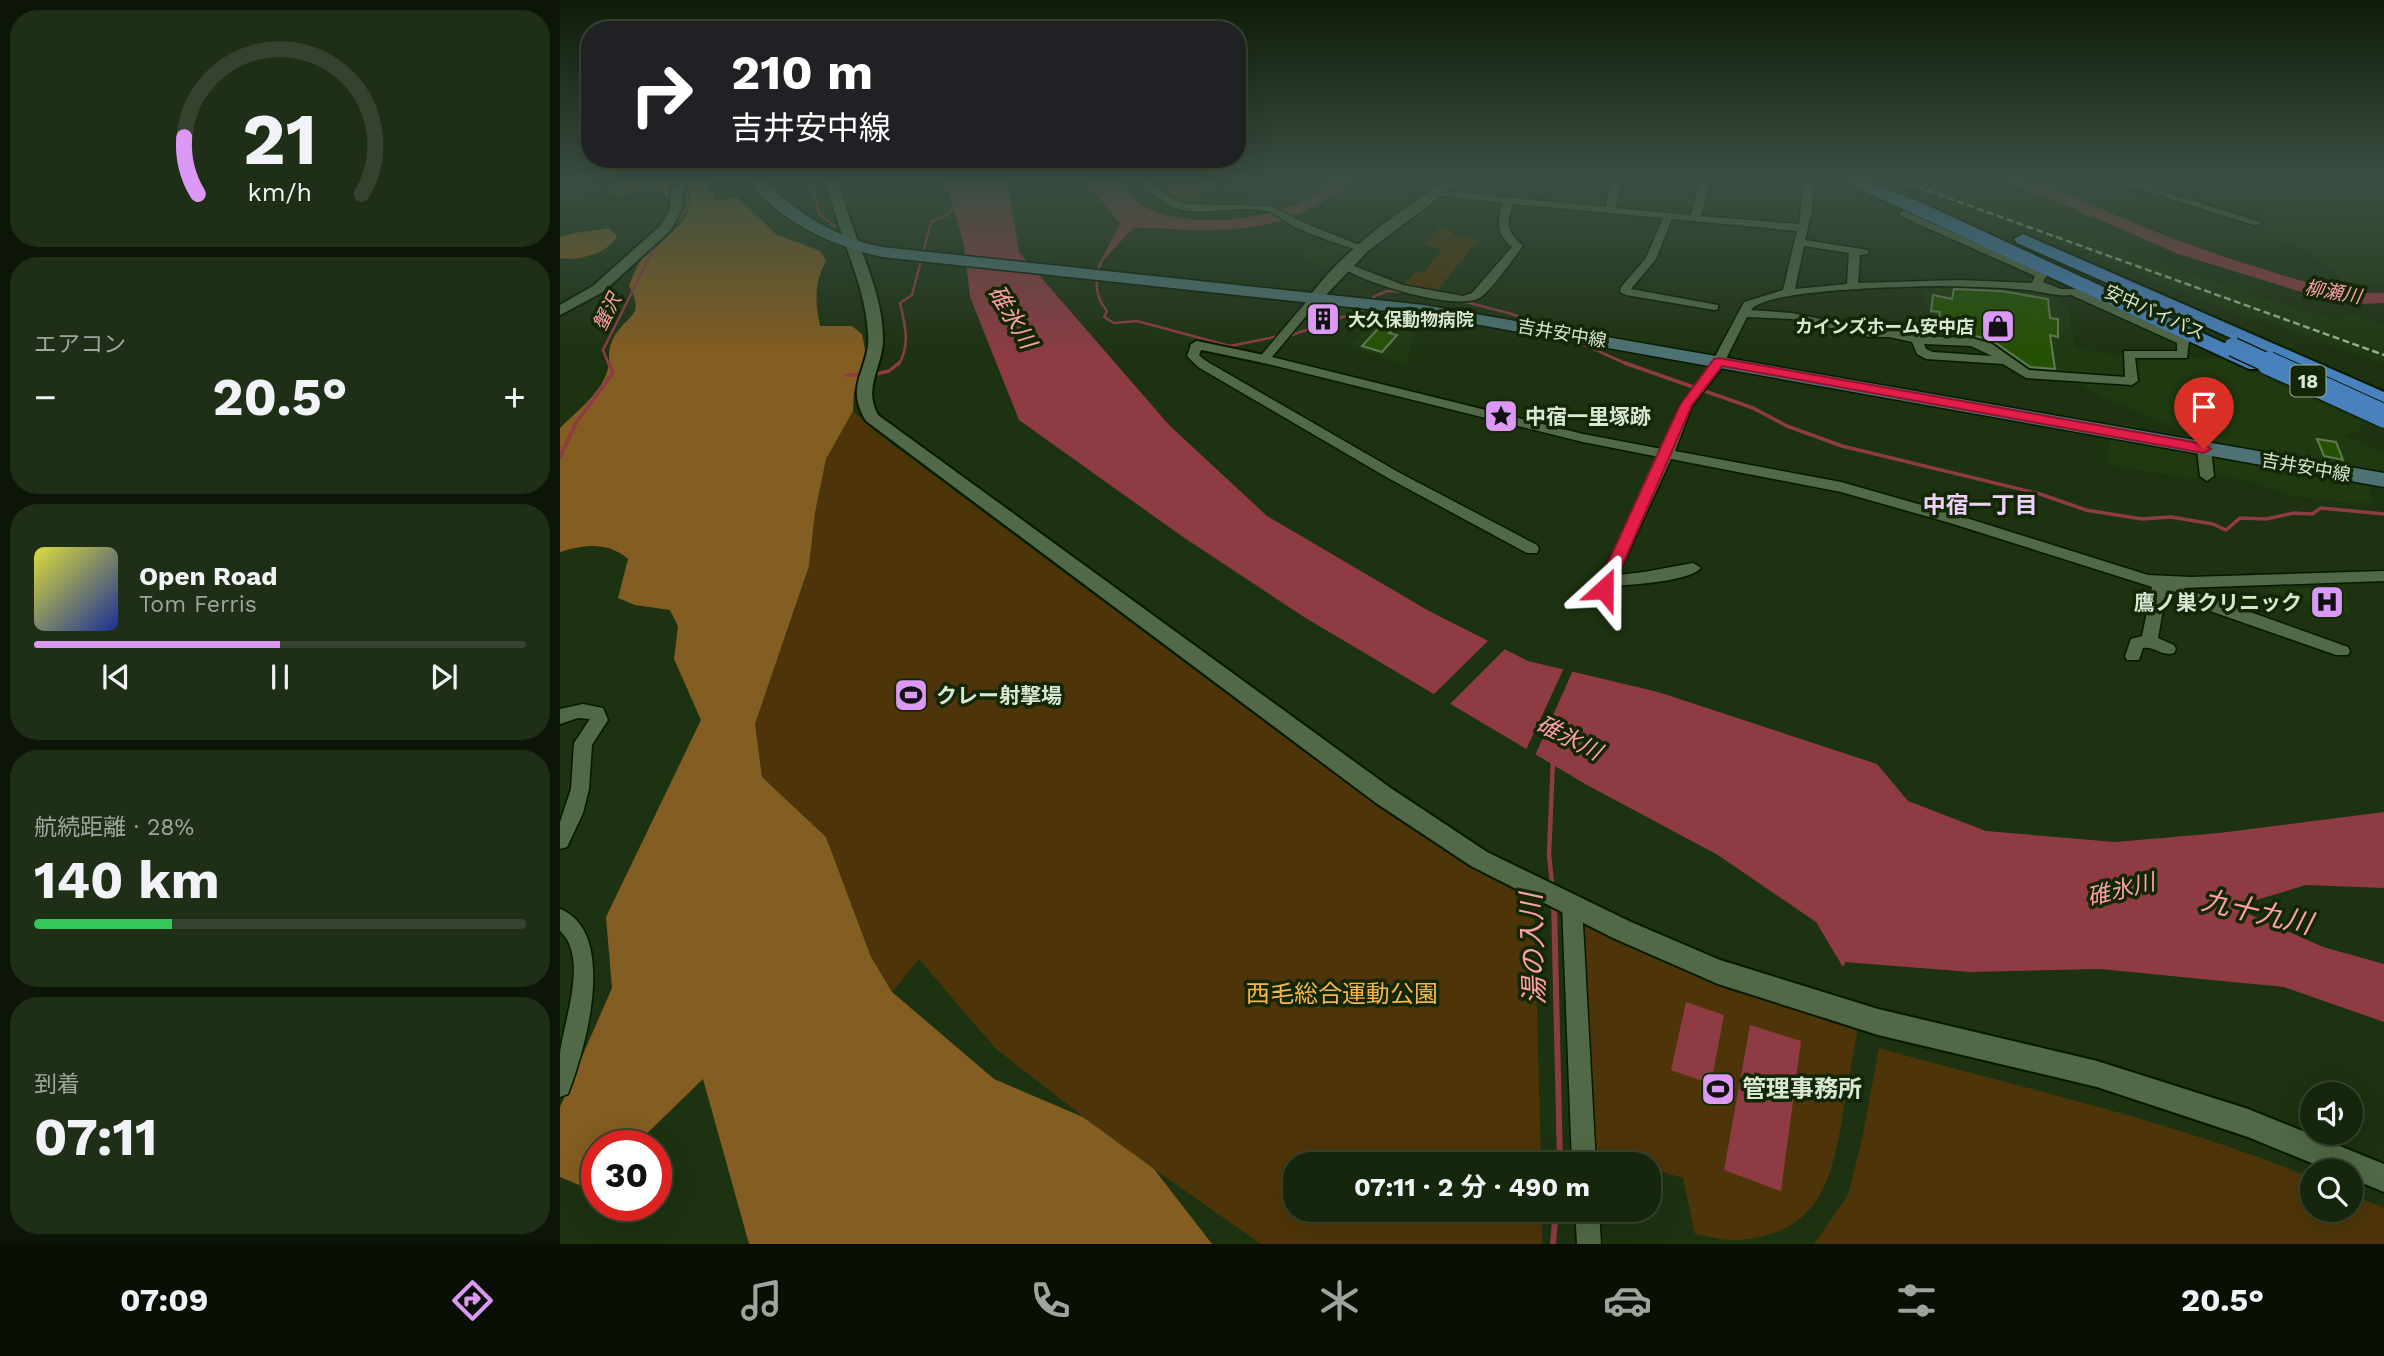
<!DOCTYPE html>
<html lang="ja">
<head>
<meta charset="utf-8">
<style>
  :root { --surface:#16260d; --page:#1f2e16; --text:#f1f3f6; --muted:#9ea59d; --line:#35432e; --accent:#db99f5 }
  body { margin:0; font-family:"Work Sans","Noto Sans JP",sans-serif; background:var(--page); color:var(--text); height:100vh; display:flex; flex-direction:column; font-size:26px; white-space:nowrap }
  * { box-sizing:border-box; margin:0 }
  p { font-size:23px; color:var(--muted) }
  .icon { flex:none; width:38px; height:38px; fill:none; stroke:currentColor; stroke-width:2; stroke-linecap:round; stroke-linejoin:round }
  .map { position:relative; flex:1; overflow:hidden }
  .panel { display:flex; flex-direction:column; gap:10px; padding:10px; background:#0c1507; width:560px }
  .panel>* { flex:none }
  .hud { position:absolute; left:21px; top:21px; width:665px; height:147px; border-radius:28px; box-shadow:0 7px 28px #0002,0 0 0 2px var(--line); background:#202124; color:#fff; overflow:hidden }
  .buttons { position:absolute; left:1740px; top:1082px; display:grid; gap:14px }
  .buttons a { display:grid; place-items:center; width:63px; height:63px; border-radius:50%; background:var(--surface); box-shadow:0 7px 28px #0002,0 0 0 2px var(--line); font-size:35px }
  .speed { position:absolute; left:21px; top:1130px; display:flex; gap:14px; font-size:35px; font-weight:700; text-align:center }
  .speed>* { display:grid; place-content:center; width:91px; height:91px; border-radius:50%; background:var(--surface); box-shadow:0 7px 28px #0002,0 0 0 2px var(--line); line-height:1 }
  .speed .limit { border:10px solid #d22; background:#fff; color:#111 }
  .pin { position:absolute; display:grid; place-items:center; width:60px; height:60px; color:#fff; margin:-72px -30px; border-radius:50% 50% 50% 0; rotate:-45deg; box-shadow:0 0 7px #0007 }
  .pin .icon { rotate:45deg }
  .me { position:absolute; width:77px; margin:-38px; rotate:24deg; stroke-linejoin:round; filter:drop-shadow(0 0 5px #0008) }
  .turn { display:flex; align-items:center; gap:24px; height:147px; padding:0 35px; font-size:32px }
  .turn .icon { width:91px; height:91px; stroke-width:2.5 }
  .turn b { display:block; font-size:49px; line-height:60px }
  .big { font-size:52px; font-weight:700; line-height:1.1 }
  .panel .tile { flex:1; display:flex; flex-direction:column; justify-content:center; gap:10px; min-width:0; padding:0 24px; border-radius:28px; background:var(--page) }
  .panel .dial { align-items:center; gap:0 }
  .dial svg { height:182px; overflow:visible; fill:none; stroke:var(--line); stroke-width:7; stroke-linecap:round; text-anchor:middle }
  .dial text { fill:var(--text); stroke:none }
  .song { display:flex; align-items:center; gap:21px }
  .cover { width:84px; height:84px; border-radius:10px; background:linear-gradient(135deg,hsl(60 70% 55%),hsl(230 70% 35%)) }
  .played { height:7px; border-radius:4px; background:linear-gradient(90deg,var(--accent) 50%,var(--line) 50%) }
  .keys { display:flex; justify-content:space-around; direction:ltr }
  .heat { display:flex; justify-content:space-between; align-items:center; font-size:38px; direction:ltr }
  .charge { height:10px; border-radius:5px; background:linear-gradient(90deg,#34c759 28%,var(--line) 0) }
  .trip { position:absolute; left:723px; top:1152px; width:378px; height:70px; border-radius:28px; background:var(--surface); box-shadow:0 7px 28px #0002,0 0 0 2px var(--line); font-weight:700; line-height:70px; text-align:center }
  .tab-bar { display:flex; height:112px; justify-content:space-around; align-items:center; background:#090f05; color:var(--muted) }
  .tab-bar .icon { width:49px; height:49px }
  .tab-bar .current { color:var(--accent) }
  .tab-bar b { font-size:32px; color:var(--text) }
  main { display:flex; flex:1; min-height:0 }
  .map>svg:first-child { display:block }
</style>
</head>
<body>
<main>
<section class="panel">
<div class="tile dial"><svg viewBox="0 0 100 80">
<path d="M14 69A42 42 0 1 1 86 69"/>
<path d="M14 69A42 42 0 0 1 8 44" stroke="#db99f5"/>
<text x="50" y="56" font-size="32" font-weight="700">21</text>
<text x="50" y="72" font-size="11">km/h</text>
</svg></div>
<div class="tile"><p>エアコン</p>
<div class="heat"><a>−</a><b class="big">20.5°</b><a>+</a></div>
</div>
<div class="tile">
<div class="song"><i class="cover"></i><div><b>Open Road</b><p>Tom Ferris</p></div></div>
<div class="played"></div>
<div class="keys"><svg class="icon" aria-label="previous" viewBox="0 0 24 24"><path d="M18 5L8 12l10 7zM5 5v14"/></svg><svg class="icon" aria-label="pause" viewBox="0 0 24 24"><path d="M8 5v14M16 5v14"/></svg><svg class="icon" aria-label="next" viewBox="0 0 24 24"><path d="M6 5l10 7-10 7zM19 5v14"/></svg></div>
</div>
<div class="tile"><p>航続距離 · 28%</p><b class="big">140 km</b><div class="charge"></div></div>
<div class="tile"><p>到着</p><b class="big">07:11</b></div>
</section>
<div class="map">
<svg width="1824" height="1244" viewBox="0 0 1824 1244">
  <rect width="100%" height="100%" fill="#1d3211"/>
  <path fill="#1f3911" d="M1332,180H1364L1708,300L1777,320L1791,315L1824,324V364L1698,317L1695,320L1609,287L1566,267Z
    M1656,180H1824V285L1787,283L1747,250L1703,237L1701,207L1688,190Z
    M765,237L792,247L794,251L775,270L736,255Z
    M1362,285L1490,291L1509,311L1515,348L1569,357L1663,359L1803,422L1797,433L1784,435L1824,453V473L1656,444L1547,399L1512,380L1468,371L1431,346L1373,338Z
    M758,306H780L800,309L733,333Z
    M818,311L860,315L846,365L790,346L818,317Z
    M1549,437L1636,454L1638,478L1632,480L1548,464Z
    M1647,455L1809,485L1813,503H1787L1733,496L1688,481L1651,474Z
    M1784,587L1791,614L1702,589Z"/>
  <path fill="#4e3509" d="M604,180L661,181L635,205L624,203L605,187Z
    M878,228L894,231L892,235L918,240L876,292L842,286L855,272L863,273L882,250L866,245Z
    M293,411L317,433L736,746L857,831L974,899L981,1164H735V1209H982V1244H701L561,1146L436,1049L359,959L332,992L311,957L266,837L202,777L195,724L249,566L255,513L266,459Z
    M1028,922L1298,1027C1293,1058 1287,1088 1282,1118C1271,1185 1257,1234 1177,1240C1164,1241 1148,1236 1135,1234L1123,1178L1089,1168L1088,1164H1074L1031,1151L1022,933Z
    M1319,1048C1464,1089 1612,1120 1752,1178V1209H1790V1194L1824,1208V1244H1254L1288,1195L1302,1139Z"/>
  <path fill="#835d21" d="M59,180H117L111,196L103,197V191L93,193L87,186L60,197L53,194Z
    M132,180L152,181L148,190L154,193L156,201L176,196L216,234L260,251L266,261C254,283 255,301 260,326H292L302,334L306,354L294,392L293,411L266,459L255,513L249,566L195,724L202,777L266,837L311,957L332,992L434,1079L523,1117L594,1169L652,1244H189L143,1079L74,1146H37V1172L19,1185L0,1177V1107L52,988L46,917L141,720L114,659L118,626L110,610L75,605L58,598L68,559C46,541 25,545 0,552V428C16,412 43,392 48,368C51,356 46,352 54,337C67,314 86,317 69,286C74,273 78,262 88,252C111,230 137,222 129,183Z
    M49,228L57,236C48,254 18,261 0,258V237C14,231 33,232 49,228Z"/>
  <path fill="#8e3b44" d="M386,180H447L459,252L609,425L707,516L869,611L968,661L1098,692L1317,764L1348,801L1426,831L1555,842L1659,833L1824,812V888L1746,885L1673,907L1763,947L1824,964V1022L1724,987L1540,969L1410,972L1285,962L1283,967L1256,922L1158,855L1027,785L744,617L623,537L459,420L410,297L404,246Z
    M525,180H560C584,237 697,223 742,202C754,197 763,189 773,180H795C739,222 702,231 633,230C613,230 593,227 573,228L538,266L560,224Z
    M1438,180C1472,180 1508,199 1540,210L1529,217L1502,202Z
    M1126,1002L1164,1015L1151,1084L1111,1070Z
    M1190,1025L1241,1041L1221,1191L1164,1170Z"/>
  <path fill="#1d3211" d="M931,638L947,647L888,706L871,697Z
    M1005,666L1014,668L974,758L965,752Z"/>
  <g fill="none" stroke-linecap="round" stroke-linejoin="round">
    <path stroke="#8e3b44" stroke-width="2.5" d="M250,180L260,215L275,226
      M541,262C534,279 535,297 547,311L544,317L554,323L577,321L670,346L719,336
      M813,297L827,291L848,292
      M898,300L952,314L983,327
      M732,335L802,310
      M1016,341L1069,365
      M49,365L43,350L91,254L129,206L125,185L130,180
      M338,365C351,346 345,324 340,303L352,295L371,222L387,215L396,204"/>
    <path stroke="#8e3b44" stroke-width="3.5" d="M1065,363L1193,408L1227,426L1282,446L1480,494L1526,510L1582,519L1611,517L1653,524L1666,530L1680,518L1706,519L1734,513L1752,514L1761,508L1824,514
      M316,374L329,371L339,363
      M286,375H298
      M0,457L16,423L53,373L49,363"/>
    <path stroke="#8e3b44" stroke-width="4.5" d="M992,883L989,855L993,759"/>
    <path stroke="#8e3b44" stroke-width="6" d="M991,882L992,887
      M994,902L1000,1164
      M993,1244L996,1209"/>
    <path fill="#8e3b44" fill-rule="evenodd" d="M1440,180C1485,180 1526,203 1567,220C1612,239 1657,255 1703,269C1744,282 1781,294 1824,293V303L1798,304L1761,298L1618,254L1492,199Z"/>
  </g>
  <path fill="#255103" stroke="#617a56" stroke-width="2" d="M1394,289L1441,291L1488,299L1490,318L1498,319V337L1490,335L1495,369L1470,367L1433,341L1412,335L1378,332L1380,312L1371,311L1373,295L1392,299Z
    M761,308H769L777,317L760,323L751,315Z
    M827,319L838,322L829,333L837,335L822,352L802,346Z
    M1757,439L1776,442L1783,460L1764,456Z"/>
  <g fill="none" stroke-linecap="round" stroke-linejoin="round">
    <g stroke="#061900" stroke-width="3">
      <path id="minor" d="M582,180H592C602,193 611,199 626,204L711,206L747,224L807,248L802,251C780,245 757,237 735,227C726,223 717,213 707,211C659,201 620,233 582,180Z
        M1051,180H1061L1056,208L1131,215L1140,180H1150L1141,216L1239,224L1244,180H1254L1252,210L1245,240L1308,250V254L1300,255L1298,283L1400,280L1472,283L1475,276L1340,216V212L1344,211L1485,273L1487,275L1483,282L1501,289H1516L1629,341L1627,358H1575L1578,381L1572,385L1466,378L1443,364L1366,359L1357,354L1352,342L1329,337H1309L1232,319L1187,317L1161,369L1132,406L1115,451L1281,482L1400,516L1588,575L1630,577L1824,571V581L1623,588L1788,647L1790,651L1788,655H1776L1627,603L1606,593L1598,638L1614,645L1616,649L1614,653C1602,657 1595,646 1583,648L1579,660H1567L1565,656L1571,639L1582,636L1592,587L1390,523L1281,492L1111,459L1058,575L1084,572L1133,563L1141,568C1130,581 1071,585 1053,586L1049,593L1044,595L1036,589L1039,581L1099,457L1023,442L700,362L698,359L752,295L756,294L762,297L712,357L1023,434L1102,449L1120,405L1149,368L1184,302L1223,290L1237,231L1112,219L1096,259L1071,289L1158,305V309L1154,310L1066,295L1060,292L1061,287L1086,258L1103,218L953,204C946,226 947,231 963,246C952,260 935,286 921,297C899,313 800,282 780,266L789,264L843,285L903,296L912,293L952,247C936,234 937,221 943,203L878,195L874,194V190L1046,207ZM1244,246L1289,253L1287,284L1235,289ZM1372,286C1403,286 1435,287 1467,290C1482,291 1496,297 1511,295L1617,343V351H1564L1565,377L1469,370L1432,344L1412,338L1357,336L1329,329H1309L1232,313L1191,310C1205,289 1342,287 1372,286ZM1364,344L1411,346L1432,356L1373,352L1366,349Z
        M1550,180H1567L1703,223L1694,225Z
        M637,341L643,345L639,355L646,361L838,472L977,545L979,549L977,553H967L828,478L638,367L627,356L631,345Z
        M1644,445L1651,449L1654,476L1647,481L1640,476L1637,449Z
        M23,704L43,708L48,720L32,745L29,789L23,813L7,847L0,849V822L11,789L14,743L30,719L18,718L0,724V709Z
        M1012,896L1019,899L1022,905L1036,1164H1012L1002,905L1005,899Z
        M0,909C59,932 25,1051 8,1094L0,1097C0,1083 0,1067 0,1053C4,1020 29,957 0,931Z
        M1015,1209H1039L1041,1244H1017Z"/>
    </g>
    <g stroke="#061900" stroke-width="4">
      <path id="tertiary" d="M117,180H129L124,187L121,211L110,231L43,292L0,315V305L33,286L100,226L109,211L112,187Z
        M267,180H279C289,233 322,283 323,337C324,366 302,386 318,415L832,789L927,852L1071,922L1160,960L1318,1009L1537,1061L1688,1109L1824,1164V1192L1790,1178V1171H1771L1688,1137L1537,1087L1318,1035L1158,984L1053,938L911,866L816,803L306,421C283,384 311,369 308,333C305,280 276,233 267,180Z
        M887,180H902L808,251L761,300H751L749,297C785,248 837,213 887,180Z
        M637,341L704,355L711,359L704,363L632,348L630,345Z"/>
    </g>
    <g stroke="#061900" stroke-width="3">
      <path id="secondary" d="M187,180H203C239,214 274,237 322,247L864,305L1824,473V487L864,315L322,257C270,245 222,223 187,180Z"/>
    </g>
    <g stroke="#061900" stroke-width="4">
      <path id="trunk" d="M1280,180H1304L1360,202L1703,361L1706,365L1703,369H1689Z
        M1463,234L1824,392V406L1457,243L1454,239Z"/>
    </g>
    <use href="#minor" fill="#516946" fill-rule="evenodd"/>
    <use href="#tertiary" fill="#516946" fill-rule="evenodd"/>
    <use href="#secondary" fill="#4e7273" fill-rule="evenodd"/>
    <use href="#trunk" fill="#4881be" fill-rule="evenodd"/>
    <path stroke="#9faf97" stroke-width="2.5" stroke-dasharray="7 3.5" stroke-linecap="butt" d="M1338,180L1824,355"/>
    <g stroke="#061900" stroke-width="21" stroke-linecap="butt">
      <path id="trunk-bridge-far1" d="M1673,347L1712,365"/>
    </g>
    <g stroke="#061900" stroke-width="25" stroke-linecap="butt">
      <path id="trunk-bridge" d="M1708,363L1824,416"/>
    </g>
    <use href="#trunk-bridge-far1" stroke="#4881be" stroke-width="18"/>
    <use href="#trunk-bridge" stroke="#4881be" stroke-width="23"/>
  </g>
  <linearGradient id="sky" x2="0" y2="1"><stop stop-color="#101c09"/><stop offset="0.51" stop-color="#3a4f43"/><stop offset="1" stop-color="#3a4f43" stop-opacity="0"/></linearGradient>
  <rect width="1824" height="355" fill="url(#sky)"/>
  <path fill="#e11d48" stroke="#92132f" stroke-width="2" d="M1159,358L1644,444L1651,449L1644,453L1162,366L1132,405L1052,589L1050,593H1039L1036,589L1120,405L1154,359Z"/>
  <defs>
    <g id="building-square" transform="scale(1.75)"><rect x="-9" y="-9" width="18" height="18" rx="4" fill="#db99f5" stroke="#132707"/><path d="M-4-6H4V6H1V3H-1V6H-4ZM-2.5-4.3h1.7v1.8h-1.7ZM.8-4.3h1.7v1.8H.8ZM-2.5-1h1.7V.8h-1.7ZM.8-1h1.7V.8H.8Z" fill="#111"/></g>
    <g id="shop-square" transform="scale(1.75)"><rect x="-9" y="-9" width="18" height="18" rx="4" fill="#db99f5" stroke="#132707"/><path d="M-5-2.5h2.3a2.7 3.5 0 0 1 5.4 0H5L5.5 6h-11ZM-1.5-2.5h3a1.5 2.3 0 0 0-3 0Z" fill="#111"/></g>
    <g id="sight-square" transform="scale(1.75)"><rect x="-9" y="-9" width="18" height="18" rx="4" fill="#db99f5" stroke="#132707"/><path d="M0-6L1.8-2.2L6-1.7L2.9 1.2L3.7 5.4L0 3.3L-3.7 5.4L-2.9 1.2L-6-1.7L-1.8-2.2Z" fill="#111"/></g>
    <g id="hospital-square" transform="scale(1.75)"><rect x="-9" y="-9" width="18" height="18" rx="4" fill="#db99f5" stroke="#132707"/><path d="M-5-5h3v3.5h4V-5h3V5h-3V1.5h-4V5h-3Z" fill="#111"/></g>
    <g id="stadium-square" transform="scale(1.75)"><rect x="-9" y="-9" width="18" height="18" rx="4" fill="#db99f5" stroke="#132707"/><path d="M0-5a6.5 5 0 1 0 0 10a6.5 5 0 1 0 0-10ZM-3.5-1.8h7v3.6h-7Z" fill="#111"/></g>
  </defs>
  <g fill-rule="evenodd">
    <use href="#building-square" x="763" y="319"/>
    <use href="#shop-square" x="1438" y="326"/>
    <use href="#sight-square" x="941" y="416"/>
    <use href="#hospital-square" x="1767" y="602"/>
    <use href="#stadium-square" x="351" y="695"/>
    <use href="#stadium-square" x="1158" y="1089"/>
  </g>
  <g text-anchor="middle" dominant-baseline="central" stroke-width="7" stroke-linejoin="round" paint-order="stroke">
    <g font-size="18" fill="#d8e6d2" stroke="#132707">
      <text transform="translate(1595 312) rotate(24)">安中バイパス</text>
      <text transform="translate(1002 333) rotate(10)">吉井安中線</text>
      <text transform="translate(1746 467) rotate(10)">吉井安中線</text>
    </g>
    <g font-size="18" font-weight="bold" fill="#d8e6d2" stroke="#132707" text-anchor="start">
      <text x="788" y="319">大久保動物病院</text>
      <text x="1414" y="326" text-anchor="end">カインズホーム安中店</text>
    </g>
    <g font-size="19" font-style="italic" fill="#ff9fa5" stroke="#132707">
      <text transform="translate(1773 292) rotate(10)">柳瀬川</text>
      <text transform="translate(47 312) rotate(-63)">蟹沢</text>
    </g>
    <rect fill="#132707" stroke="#9dad95" stroke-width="2" x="1730.5" y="365.5" width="35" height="31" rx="5"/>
    <g font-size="19" font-weight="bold" fill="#d8e6d2">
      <text x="1748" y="381">18</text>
    </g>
    <g font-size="21" font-weight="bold" fill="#d8e6d2" stroke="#132707" text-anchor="start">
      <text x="965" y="416">中宿一里塚跡</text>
      <text x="1742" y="602" text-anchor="end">鷹ノ巣クリニック</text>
      <text x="376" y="695">クレー射撃場</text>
    </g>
    <g font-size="23" font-style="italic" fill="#ff9fa5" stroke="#132707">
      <text transform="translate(452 317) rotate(59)">碓氷川</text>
      <text transform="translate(1009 738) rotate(27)">碓氷川</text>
      <text transform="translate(1561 890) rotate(-14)">碓氷川</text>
    </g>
    <g font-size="23" font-weight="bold" fill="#ecd1f8" stroke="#132707">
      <text x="1420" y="505">中宿一丁目</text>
    </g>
    <g font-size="24" fill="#f8b54a" stroke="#132707">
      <text x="782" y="994">西毛総合運動公園</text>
    </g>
    <g font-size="24" font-weight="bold" fill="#d8e6d2" stroke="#132707" text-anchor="start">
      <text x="1182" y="1089">管理事務所</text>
    </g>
    <g font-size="28" font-style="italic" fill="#ff9fa5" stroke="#132707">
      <text transform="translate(1697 912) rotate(13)">九十九川</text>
      <text transform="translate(973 949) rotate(-92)">湯の入川</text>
    </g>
  </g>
</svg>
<div class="buttons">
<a><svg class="icon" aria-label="sound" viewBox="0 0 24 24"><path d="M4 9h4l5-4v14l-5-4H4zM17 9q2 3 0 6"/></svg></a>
<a><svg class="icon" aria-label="search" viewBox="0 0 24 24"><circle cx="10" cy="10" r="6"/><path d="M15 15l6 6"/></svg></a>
</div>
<div class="speed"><div class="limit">30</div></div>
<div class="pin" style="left:1644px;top:449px;background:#d93025"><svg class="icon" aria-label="arrive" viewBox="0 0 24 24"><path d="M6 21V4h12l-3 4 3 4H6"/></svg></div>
<svg class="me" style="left:1044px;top:589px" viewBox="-20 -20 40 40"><path d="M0-17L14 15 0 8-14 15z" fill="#e11d48" stroke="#fff" stroke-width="4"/></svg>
<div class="trip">07:11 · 2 分 · 490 m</div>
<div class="hud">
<div class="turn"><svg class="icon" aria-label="right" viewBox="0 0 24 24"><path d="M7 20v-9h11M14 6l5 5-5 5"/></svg><div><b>210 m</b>吉井安中線</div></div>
</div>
</div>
</main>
<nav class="tab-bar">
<b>07:09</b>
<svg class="icon current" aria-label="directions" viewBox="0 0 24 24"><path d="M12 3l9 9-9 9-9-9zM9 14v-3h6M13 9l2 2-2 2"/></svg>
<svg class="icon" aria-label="music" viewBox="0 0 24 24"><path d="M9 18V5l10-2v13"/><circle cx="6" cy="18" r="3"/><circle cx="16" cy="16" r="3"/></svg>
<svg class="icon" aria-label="phone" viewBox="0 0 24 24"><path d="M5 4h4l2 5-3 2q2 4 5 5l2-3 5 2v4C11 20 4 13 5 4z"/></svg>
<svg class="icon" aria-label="climate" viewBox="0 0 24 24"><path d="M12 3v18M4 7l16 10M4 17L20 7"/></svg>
<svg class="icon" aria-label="car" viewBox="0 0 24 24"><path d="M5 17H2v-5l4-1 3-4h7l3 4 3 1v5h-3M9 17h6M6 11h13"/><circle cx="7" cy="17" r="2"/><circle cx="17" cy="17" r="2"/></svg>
<svg class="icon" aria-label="filters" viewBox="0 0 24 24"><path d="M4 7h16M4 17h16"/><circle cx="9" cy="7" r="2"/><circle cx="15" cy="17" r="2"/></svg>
<b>20.5°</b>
</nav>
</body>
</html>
